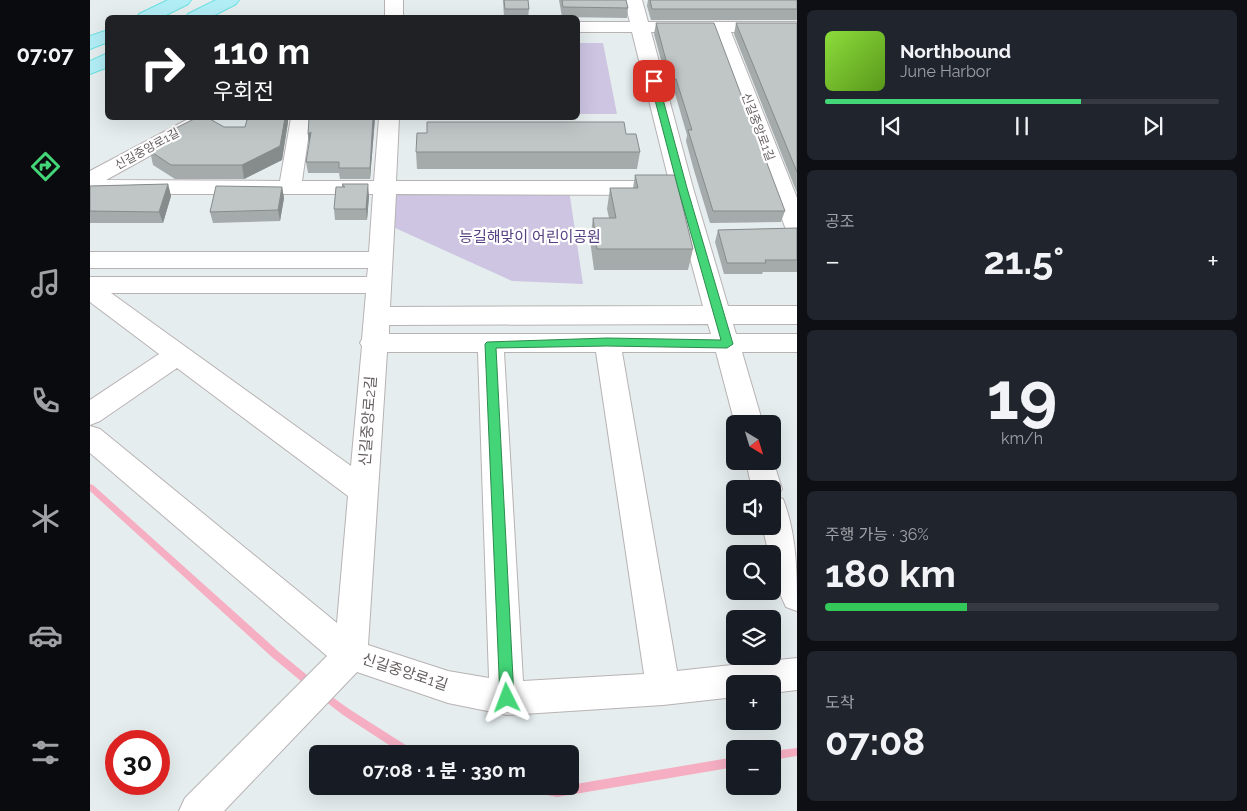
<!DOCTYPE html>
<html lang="ko">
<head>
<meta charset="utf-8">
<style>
  :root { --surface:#171b24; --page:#20242c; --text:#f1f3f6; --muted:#9ea1a6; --line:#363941; --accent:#43d577 }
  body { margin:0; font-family:Raleway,"Noto Sans KR",sans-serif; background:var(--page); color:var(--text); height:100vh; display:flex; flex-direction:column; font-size:19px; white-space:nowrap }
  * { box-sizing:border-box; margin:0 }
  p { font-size:16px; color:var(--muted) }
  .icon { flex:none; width:28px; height:28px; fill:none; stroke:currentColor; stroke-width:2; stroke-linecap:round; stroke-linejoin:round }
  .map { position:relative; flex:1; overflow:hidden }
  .panel { display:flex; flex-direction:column; gap:10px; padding:10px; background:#0d0f14; width:450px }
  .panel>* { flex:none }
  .top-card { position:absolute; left:15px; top:15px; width:475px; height:105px; border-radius:8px; box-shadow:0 5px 20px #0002; background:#202124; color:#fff; overflow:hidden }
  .needle { width:32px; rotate:142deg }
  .buttons { position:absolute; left:636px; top:415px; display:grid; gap:10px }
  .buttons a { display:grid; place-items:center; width:55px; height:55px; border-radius:8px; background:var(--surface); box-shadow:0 5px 20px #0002; font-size:25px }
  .speed { position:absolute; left:15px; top:730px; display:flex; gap:10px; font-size:25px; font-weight:700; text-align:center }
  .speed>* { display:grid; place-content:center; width:65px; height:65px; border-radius:50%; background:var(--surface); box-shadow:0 5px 20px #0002; line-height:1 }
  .speed .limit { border:8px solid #d22; background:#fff; color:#111 }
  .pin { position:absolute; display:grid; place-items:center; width:42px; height:42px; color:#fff; margin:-21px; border-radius:10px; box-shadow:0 2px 8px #0006 }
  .me { position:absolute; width:55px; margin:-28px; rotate:357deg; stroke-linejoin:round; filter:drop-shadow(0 0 4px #0008) }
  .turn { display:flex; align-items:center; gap:18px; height:105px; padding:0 25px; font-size:22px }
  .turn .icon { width:65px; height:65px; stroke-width:2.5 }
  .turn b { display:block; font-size:35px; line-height:42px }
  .big { font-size:38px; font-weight:700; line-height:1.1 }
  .panel .card { flex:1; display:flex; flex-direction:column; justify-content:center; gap:8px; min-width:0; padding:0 18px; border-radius:8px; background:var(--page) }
  .panel .dial { align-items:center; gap:0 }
  .dial b { font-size:65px; line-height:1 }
  .song { display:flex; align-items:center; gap:15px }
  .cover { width:60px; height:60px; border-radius:8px; background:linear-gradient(135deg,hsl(90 70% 55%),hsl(90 70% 35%)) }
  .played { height:5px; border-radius:2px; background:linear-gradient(90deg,var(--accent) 65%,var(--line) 65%) }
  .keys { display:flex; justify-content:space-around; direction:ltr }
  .heat { display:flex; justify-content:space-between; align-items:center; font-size:28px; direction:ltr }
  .charge { height:8px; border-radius:4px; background:linear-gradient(90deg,#34c759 36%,var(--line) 0) }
  .trip { position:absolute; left:219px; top:745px; width:270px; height:50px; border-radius:8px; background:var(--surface); box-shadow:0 5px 20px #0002; font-weight:700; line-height:50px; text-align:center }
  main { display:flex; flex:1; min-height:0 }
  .tab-bar { display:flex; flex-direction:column; width:90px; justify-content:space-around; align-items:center; background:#090b0e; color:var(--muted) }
  .tab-bar .icon { width:35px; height:35px }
  .tab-bar .selected { color:var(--accent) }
  .tab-bar b { font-size:22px; color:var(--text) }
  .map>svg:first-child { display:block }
</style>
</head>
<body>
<main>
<nav class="tab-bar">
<b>07:07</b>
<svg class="icon selected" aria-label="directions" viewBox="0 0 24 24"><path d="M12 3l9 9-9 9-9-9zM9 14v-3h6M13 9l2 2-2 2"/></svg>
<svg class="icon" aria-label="music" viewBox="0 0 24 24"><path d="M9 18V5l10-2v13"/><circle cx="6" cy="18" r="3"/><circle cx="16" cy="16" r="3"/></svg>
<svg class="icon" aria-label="phone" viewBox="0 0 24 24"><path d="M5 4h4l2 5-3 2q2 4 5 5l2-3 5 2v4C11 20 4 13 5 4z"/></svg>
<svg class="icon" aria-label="climate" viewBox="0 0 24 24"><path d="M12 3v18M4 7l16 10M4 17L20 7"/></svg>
<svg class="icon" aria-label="car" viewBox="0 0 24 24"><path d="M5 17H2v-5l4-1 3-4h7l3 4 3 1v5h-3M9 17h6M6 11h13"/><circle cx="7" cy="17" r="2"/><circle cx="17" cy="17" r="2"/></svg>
<svg class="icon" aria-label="filters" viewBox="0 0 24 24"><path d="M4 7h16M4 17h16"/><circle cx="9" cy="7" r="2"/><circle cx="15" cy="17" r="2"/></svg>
</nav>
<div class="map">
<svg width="707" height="811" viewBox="0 0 707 811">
  <rect width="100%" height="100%" fill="#e5edee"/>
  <path fill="#cdc5e2" d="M488,43H513L527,114H488Z
    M479,190L493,284L422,281L303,227L300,192Z"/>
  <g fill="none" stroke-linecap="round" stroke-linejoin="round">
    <path fill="#f5aec2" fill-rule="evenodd" d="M0,484L3,485L189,652L223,680L224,683L223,686L220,687L217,686L183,658L0,491Z
      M234,691L259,709L325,751L326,754H313L253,715L231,698L230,695L231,692Z
      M707,748V756L682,760V751Z
      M645,757V767L467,797L437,791L434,789L432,786H461L467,787L480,786V785Z"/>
    <g stroke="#b8b2b3" stroke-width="2">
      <path id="minor" d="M295,0H313V18H295Z
        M534,0H552L558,22H707V32H641L707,198V234L699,232L695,227L623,32H561L603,188L638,306H707V324H643L646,334H707V352H652L673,424H645L626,352H532L587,671L707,658V690L682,693V684H645V697L573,705L417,715L358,703L267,672L134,811H89L95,798L237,656L0,453V426L10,429L247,623L258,496L87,368L10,421L0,425V400L69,354L0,302V277H277L278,268H0V252H279L283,194H0V171L100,118H124L121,122L16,180L190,181L201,118H221L212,181H284L289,118H309L306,181H579L542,32H488V22H540ZM306,194L583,195L613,306L300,307ZM21,293H276L272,339L270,343L272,346L261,466ZM618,324L621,334H299V325ZM297,352H388L399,678L358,671L278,645ZM414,352H506L554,674L433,681Z
        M682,457L692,489L687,497L693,499C707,535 707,573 707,611L696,607C688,591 682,572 682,554H679L672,526H682V489H662L656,461H682Z"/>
    </g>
    <g stroke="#6be1e1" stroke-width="2">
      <path id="major" d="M78,0H101L98,4L70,18H46L49,14Z
        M126,0H149L146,4L119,18H95L98,14Z
        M18,30V42L0,49V36Z
        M18,53V67L0,74V61Z"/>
    </g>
    <use href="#minor" fill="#fff" fill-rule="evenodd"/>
    <use href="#major" fill="#b2eef6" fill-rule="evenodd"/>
  </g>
  <path fill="#a5aaaa" d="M413,0H438L439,9L438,18H414Z
    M469,0H536L538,8L537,18L472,17Z
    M558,0H707V20H561L557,6Z
    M566,23L695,211L691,222L620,223L603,167L596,141L597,135L584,90H579L564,34Z
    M646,23H707V193L644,34Z
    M160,118H198V122L192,160L154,179H85L63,165L60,151L82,139L80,131L134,127H155Z
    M219,118H285L280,179H250L249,173H218L216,162L219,146Z
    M536,134L550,152L547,169H327L326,152Z
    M545,175L603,249L598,270H504L500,240L503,218H519L517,209L520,188H543Z
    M78,184L81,196L73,223H0V186Z
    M252,184L279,196L277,220H245L244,209L252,187Z
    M192,187L194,198L190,221L123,223L120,212Z
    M707,228V272H673L672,274H634L625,242L628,230Z"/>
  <path fill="#868b8b" d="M195,118H198V122L192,160L154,179L152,165Z
    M283,118H285L280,179V168Z
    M221,132L219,146L218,134Z
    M78,184L81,196L73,223L69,212Z
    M278,184L279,196L277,220L276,209Z
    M192,187L194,198L190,221L188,210Z"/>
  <path fill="#c0c6c6" stroke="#868b8b" d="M414,0H438L439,9H415Z
    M472,0H536L538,8L473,7Z
    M560,0H707V9H562Z
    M566,23H624L695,211H623L606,156L598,130H602L586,79H581Z
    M646,23H707V172Z
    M106,118H118L134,127H155L157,120L160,118H195L190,146L152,165H81L60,151L88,136L80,131Z
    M219,118H283L280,168H249V162H216L221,132L218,134Z
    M337,122H534L536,134H546L550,152H326L327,133H337Z
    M545,175H585L603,249H507L503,218H526L520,188H548Z
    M78,184L69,212L0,211V186Z
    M252,184H278L276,209H244L246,187H255Z
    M126,186L192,187L188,210L120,212Z
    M707,228V260H675L676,263H637L628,230Z"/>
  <path fill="#43d577" stroke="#2c8a4d" d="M564,78L568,81L597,188L643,344L637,348L517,346L406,348L424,698L422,703L417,705L412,703L410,698L395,344L397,342L517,338L631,340L588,188L560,81Z"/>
  <g text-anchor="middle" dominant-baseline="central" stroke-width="4.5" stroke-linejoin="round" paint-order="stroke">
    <g font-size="12" fill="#645d5e" stroke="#fff">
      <text transform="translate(668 127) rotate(69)">신길중앙로1길</text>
      <text transform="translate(57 149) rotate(-29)">신길중앙로1길</text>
    </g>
    <g font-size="15" fill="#553f81" stroke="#fff">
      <text x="440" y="237">능길해맞이 어린이공원</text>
    </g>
    <g font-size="15" fill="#645d5e" stroke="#fff">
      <text transform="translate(278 421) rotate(-86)">신길중앙로2길</text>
      <text transform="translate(315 672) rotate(18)">신길중앙로1길</text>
    </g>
  </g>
</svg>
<div class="buttons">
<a><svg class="needle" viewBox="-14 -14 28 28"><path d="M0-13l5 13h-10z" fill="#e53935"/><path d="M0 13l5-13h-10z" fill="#9ea1a6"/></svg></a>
<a><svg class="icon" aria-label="sound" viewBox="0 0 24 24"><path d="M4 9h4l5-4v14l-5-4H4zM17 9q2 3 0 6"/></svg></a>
<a><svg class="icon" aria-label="search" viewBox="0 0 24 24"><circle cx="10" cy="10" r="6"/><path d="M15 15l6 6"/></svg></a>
<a><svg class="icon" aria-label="layers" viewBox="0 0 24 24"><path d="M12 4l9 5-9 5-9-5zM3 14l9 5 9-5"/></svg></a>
<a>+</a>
<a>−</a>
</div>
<div class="speed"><div class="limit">30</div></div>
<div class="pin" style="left:564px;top:81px;background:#d93025"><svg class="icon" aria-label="arrive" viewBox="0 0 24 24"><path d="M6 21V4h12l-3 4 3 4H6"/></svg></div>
<svg class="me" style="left:417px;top:698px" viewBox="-20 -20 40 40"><path d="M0-17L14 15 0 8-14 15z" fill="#43d577" stroke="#fff" stroke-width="4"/></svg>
<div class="trip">07:08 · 1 분 · 330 m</div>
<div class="top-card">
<div class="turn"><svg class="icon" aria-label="right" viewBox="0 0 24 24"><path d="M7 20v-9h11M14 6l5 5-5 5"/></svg><div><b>110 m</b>우회전</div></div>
</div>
</div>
<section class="panel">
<div class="card">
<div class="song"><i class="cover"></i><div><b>Northbound</b><p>June Harbor</p></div></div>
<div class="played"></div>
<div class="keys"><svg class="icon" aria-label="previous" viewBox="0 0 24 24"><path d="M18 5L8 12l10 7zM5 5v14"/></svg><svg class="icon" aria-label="pause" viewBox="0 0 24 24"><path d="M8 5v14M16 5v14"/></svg><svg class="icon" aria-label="next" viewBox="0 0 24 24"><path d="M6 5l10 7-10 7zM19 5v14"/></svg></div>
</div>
<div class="card"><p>공조</p>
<div class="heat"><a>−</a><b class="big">21.5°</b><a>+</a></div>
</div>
<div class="card dial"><b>19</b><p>km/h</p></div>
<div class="card"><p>주행 가능 · 36%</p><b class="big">180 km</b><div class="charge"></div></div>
<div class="card"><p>도착</p><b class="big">07:08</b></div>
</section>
</main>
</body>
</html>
